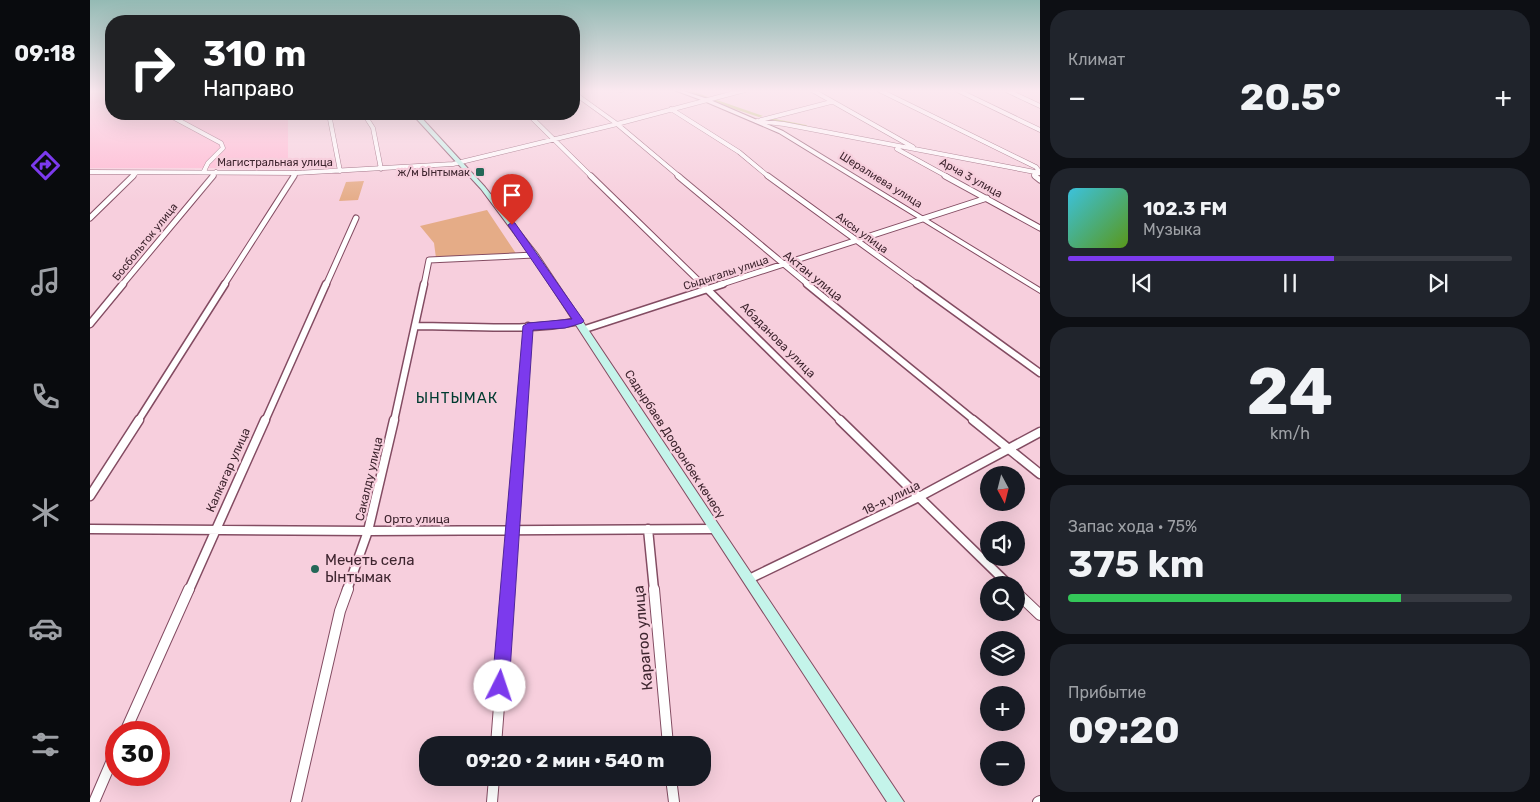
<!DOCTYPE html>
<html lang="ru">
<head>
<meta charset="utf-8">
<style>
  :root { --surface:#171b24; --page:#20242c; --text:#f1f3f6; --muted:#9ea1a6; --line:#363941; --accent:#7c3aed }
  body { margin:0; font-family:Rubik,sans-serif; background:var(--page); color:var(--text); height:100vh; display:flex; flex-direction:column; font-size:19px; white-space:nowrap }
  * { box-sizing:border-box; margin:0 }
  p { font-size:16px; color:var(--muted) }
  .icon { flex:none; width:28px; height:28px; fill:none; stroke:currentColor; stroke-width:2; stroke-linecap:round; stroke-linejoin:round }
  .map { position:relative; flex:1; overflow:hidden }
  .drawer { display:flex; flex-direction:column; gap:10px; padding:10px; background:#0d0f14; width:500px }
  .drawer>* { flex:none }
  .hud { position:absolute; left:15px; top:15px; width:475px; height:105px; border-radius:20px; box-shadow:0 5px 20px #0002; background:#202124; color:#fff; overflow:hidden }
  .needle { width:32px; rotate:173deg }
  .controls { position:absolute; left:890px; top:466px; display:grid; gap:10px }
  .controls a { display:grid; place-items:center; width:45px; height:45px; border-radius:50%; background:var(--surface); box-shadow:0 5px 20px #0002; font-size:25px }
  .speed { position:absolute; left:15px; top:721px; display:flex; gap:10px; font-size:25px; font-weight:700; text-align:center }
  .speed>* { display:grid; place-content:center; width:65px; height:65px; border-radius:50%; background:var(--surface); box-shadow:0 5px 20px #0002; line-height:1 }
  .speed .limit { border:8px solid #d22; background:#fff; color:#111 }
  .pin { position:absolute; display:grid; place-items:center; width:42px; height:42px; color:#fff; margin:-51px -21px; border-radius:50% 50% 50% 0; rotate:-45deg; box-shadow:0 0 5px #0007 }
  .pin .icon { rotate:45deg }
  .me { position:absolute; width:55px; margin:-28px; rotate:4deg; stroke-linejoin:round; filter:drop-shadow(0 0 4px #0008) }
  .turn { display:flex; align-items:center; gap:18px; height:105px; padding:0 15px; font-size:22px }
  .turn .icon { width:65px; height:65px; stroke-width:2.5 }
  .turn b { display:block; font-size:35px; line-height:42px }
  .big { font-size:38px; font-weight:700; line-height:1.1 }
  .drawer .widget { flex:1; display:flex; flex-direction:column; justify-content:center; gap:8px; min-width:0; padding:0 18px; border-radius:20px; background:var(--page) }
  .drawer .dial { align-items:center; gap:0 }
  .dial b { font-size:65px; line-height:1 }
  .song { display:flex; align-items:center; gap:15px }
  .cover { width:60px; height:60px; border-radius:8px; background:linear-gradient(135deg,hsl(190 70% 55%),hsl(90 70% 35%)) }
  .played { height:5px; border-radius:2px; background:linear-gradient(90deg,var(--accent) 60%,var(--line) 60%) }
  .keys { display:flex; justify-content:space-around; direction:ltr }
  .heat { display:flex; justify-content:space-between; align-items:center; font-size:28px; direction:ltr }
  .charge { height:8px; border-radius:4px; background:linear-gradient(90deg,#34c759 75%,var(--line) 0) }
  .trip { position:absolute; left:329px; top:736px; width:292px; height:50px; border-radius:20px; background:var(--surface); box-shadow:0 5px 20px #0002; font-weight:700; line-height:50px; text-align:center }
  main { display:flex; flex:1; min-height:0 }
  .menu { display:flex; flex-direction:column; width:90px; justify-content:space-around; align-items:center; background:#090b0e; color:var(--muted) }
  .menu .icon { width:35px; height:35px }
  .menu .current { color:var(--accent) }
  .menu b { font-size:22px; color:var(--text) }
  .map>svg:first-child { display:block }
</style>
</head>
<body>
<main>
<nav class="menu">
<b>09:18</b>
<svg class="icon current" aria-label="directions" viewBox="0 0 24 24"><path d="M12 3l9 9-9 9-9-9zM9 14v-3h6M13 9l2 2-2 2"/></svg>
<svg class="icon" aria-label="music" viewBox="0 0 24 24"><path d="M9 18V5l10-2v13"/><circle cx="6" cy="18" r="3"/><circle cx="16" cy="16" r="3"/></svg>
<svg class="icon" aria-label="phone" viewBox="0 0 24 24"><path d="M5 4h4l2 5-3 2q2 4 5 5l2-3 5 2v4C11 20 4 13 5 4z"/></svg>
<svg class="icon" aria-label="climate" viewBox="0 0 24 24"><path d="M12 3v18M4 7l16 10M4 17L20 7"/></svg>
<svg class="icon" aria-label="car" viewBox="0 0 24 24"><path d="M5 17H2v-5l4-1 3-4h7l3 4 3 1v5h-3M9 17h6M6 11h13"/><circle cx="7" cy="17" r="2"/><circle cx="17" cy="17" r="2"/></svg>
<svg class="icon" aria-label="filters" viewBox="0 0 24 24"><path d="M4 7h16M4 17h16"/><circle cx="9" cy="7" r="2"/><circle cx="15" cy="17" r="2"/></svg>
</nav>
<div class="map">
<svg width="950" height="802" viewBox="0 0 950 802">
  <rect width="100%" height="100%" fill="#f7cfdd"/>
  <path fill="#ffb6d1" d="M0,90H21V114H198V162L194,168H0Z"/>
  <path fill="#e5ac87" d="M274,181L268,200L249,201L256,182Z
    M397,210L427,255L346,258L344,243L330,226Z"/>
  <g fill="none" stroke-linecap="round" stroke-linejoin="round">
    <path fill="#b7c267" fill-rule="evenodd" d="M594,90H600L618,97L614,98Z
      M620,99H624L673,116L669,117L620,101Z
      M680,118L716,125L719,127L716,129L682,120H680Z"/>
    <g stroke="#834c62" stroke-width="5">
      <path id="minor-far4" d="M530,90H532
        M722,90L823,147
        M789,90L946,167L949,171L944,175L946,177
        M867,90L950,130
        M916,90L950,106
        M484,93L527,124L590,177
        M581,109L649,152L679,177
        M77,114L131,143L133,148L118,163L114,171
        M239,114L250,171
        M274,114L283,128L291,169
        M438,114L502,177
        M671,120L741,102
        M667,121L694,124L950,173
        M807,149L858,177
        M0,172L206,173L363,164L527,124L655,90
        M42,177L46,173
        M122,177L126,172
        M203,177L206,173"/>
    </g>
    <g stroke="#834c62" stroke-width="7">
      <path id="minor-far3" d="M501,176L613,285
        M588,176L719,285
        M678,176L828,285
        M855,176L950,228
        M945,176L950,180
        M0,218L43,176
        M32,285L123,176
        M134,285L204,176
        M236,285L266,218
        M334,285L339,260L444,255
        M629,285L897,198"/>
    </g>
    <g stroke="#834c62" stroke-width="9">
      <path id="minor-far2" d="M612,284L751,421
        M717,284L885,421
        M827,284L950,373
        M0,324L33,284
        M326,326C377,326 439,332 489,321
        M495,329L633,284
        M48,421L135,284
        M175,421L236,284
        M304,421L334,284
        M431,421L438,326"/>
    </g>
    <g stroke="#834c62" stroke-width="11">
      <path id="minor-far1" d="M750,420L919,585
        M883,420L950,474
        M0,496L49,420
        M0,529L278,531L624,529
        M558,529L564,590
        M659,579L829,497L950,432
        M99,590L175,420
        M257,590L278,531L304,420
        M418,590L431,420"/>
    </g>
    <g stroke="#834c62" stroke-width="12">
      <path id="minor" d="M564,589L578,745
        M926,592L950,615
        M35,732L99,589
        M406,745L418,589
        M581,778L584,802
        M4,802L26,751
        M206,802L250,611L258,589
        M402,802L404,778
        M948,802L950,801"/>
    </g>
    <g stroke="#834c62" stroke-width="2">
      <path id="tertiary" d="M584,90H590L618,99L693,131L950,288V293L689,133L614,101Z"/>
    </g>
    <g stroke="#834c62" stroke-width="2">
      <path id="secondary" d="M322,114H328L395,187L447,253L814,802H797L441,256L391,189Z"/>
    </g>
    <use href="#minor-far4" stroke="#fff" stroke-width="4"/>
    <use href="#minor-far3" stroke="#fff" stroke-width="5"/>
    <use href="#minor-far2" stroke="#fff" stroke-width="6"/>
    <use href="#minor-far1" stroke="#fff" stroke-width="8"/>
    <use href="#minor" stroke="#fff" stroke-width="10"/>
    <use href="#tertiary" fill="#fff" fill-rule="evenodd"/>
    <use href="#secondary" fill="#c4f4ea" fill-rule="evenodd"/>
  </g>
  <linearGradient id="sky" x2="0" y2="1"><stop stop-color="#94bab4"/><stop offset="0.45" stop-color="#fbe9f0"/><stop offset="1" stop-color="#fbe9f0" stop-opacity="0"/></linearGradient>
  <rect width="950" height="202" fill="url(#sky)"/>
  <path fill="#7c3aed" stroke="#51269a" d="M422,222L425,223L494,321L492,323L475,328L443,330L419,686L416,692L410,695L405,692L402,686L433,326L438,323L482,319L418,225Z"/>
  <g fill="#246757" stroke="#f7cfdd" stroke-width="2">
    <rect x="385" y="167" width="10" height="10" rx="2.5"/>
    <circle cx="225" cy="569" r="5"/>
  </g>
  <g text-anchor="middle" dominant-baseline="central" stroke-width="4.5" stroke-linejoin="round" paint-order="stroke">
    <g font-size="11" fill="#3e252f" stroke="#f7cfdd">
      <text x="185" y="162">Магистральная улица</text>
      <text transform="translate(881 178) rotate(29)">Арча 3 улица</text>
      <text transform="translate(791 180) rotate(32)">Шералиева улица</text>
      <text transform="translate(772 233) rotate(36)">Аксы улица</text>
      <text transform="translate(55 242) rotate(-51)">Босбольток улица</text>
      <text transform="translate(636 273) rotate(-18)">Сыдыгалы улица</text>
    </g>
    <g font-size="11" fill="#3e252f" stroke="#f7cfdd" text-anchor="end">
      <text x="380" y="172">ж/м Ынтымак</text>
    </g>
    <g font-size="12" fill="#3e252f" stroke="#f7cfdd">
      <text transform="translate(723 276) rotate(39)">Актан улица</text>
      <text transform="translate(688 340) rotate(45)">Абаданова улица</text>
      <text transform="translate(585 444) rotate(57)">Садырбаев Дооронбек көчөсү</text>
      <text transform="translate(138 470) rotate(-66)">Калкагар улица</text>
      <text transform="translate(279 479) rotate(-77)">Сакалду улица</text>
      <text transform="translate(801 498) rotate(-26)">18-я улица</text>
      <text x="327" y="519">Орто улица</text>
    </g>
    <g font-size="15" letter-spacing="1" fill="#003b30" stroke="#f7cfdd">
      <text x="367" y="398">ЫНТЫМАК</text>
    </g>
    <g font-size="15" fill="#3e252f" stroke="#f7cfdd" text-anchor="start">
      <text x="235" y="560">Мечеть села<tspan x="235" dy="17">Ынтымак</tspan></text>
    </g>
    <g font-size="15" fill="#3e252f" stroke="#f7cfdd">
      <text transform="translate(553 638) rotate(-95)">Карагоо улица</text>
    </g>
  </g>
</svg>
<div class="controls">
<a><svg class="needle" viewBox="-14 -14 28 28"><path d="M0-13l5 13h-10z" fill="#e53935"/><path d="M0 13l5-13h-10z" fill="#9ea1a6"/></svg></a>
<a><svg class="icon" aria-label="sound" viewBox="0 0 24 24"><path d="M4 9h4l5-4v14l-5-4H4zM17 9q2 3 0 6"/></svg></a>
<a><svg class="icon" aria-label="search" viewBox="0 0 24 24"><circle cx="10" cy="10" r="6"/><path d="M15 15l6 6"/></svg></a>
<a><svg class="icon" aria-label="layers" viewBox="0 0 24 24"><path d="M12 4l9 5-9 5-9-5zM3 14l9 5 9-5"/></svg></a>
<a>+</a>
<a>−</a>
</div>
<div class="speed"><div class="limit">30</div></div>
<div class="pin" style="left:422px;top:225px;background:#d93025"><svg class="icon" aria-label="arrive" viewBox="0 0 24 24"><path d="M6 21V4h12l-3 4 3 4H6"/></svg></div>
<svg class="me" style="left:410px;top:686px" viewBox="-20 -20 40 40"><circle r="19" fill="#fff"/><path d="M0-13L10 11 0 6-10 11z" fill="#7c3aed"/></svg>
<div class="trip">09:20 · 2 мин · 540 m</div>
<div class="hud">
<div class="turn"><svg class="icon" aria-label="right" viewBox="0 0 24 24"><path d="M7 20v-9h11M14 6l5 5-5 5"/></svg><div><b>310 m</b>Направо</div></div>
</div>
</div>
<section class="drawer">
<div class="widget"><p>Климат</p>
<div class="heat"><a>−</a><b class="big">20.5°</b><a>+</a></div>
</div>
<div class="widget">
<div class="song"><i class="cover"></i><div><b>102.3 FM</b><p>Музыка</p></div></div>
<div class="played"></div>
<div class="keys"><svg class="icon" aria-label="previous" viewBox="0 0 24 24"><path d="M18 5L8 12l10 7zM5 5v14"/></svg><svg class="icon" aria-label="pause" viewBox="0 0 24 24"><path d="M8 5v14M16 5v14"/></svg><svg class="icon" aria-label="next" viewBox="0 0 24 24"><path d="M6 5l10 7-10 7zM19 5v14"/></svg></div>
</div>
<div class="widget dial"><b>24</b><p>km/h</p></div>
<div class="widget"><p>Запас хода · 75%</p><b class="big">375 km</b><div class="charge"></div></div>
<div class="widget"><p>Прибытие</p><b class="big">09:20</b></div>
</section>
</main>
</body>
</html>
